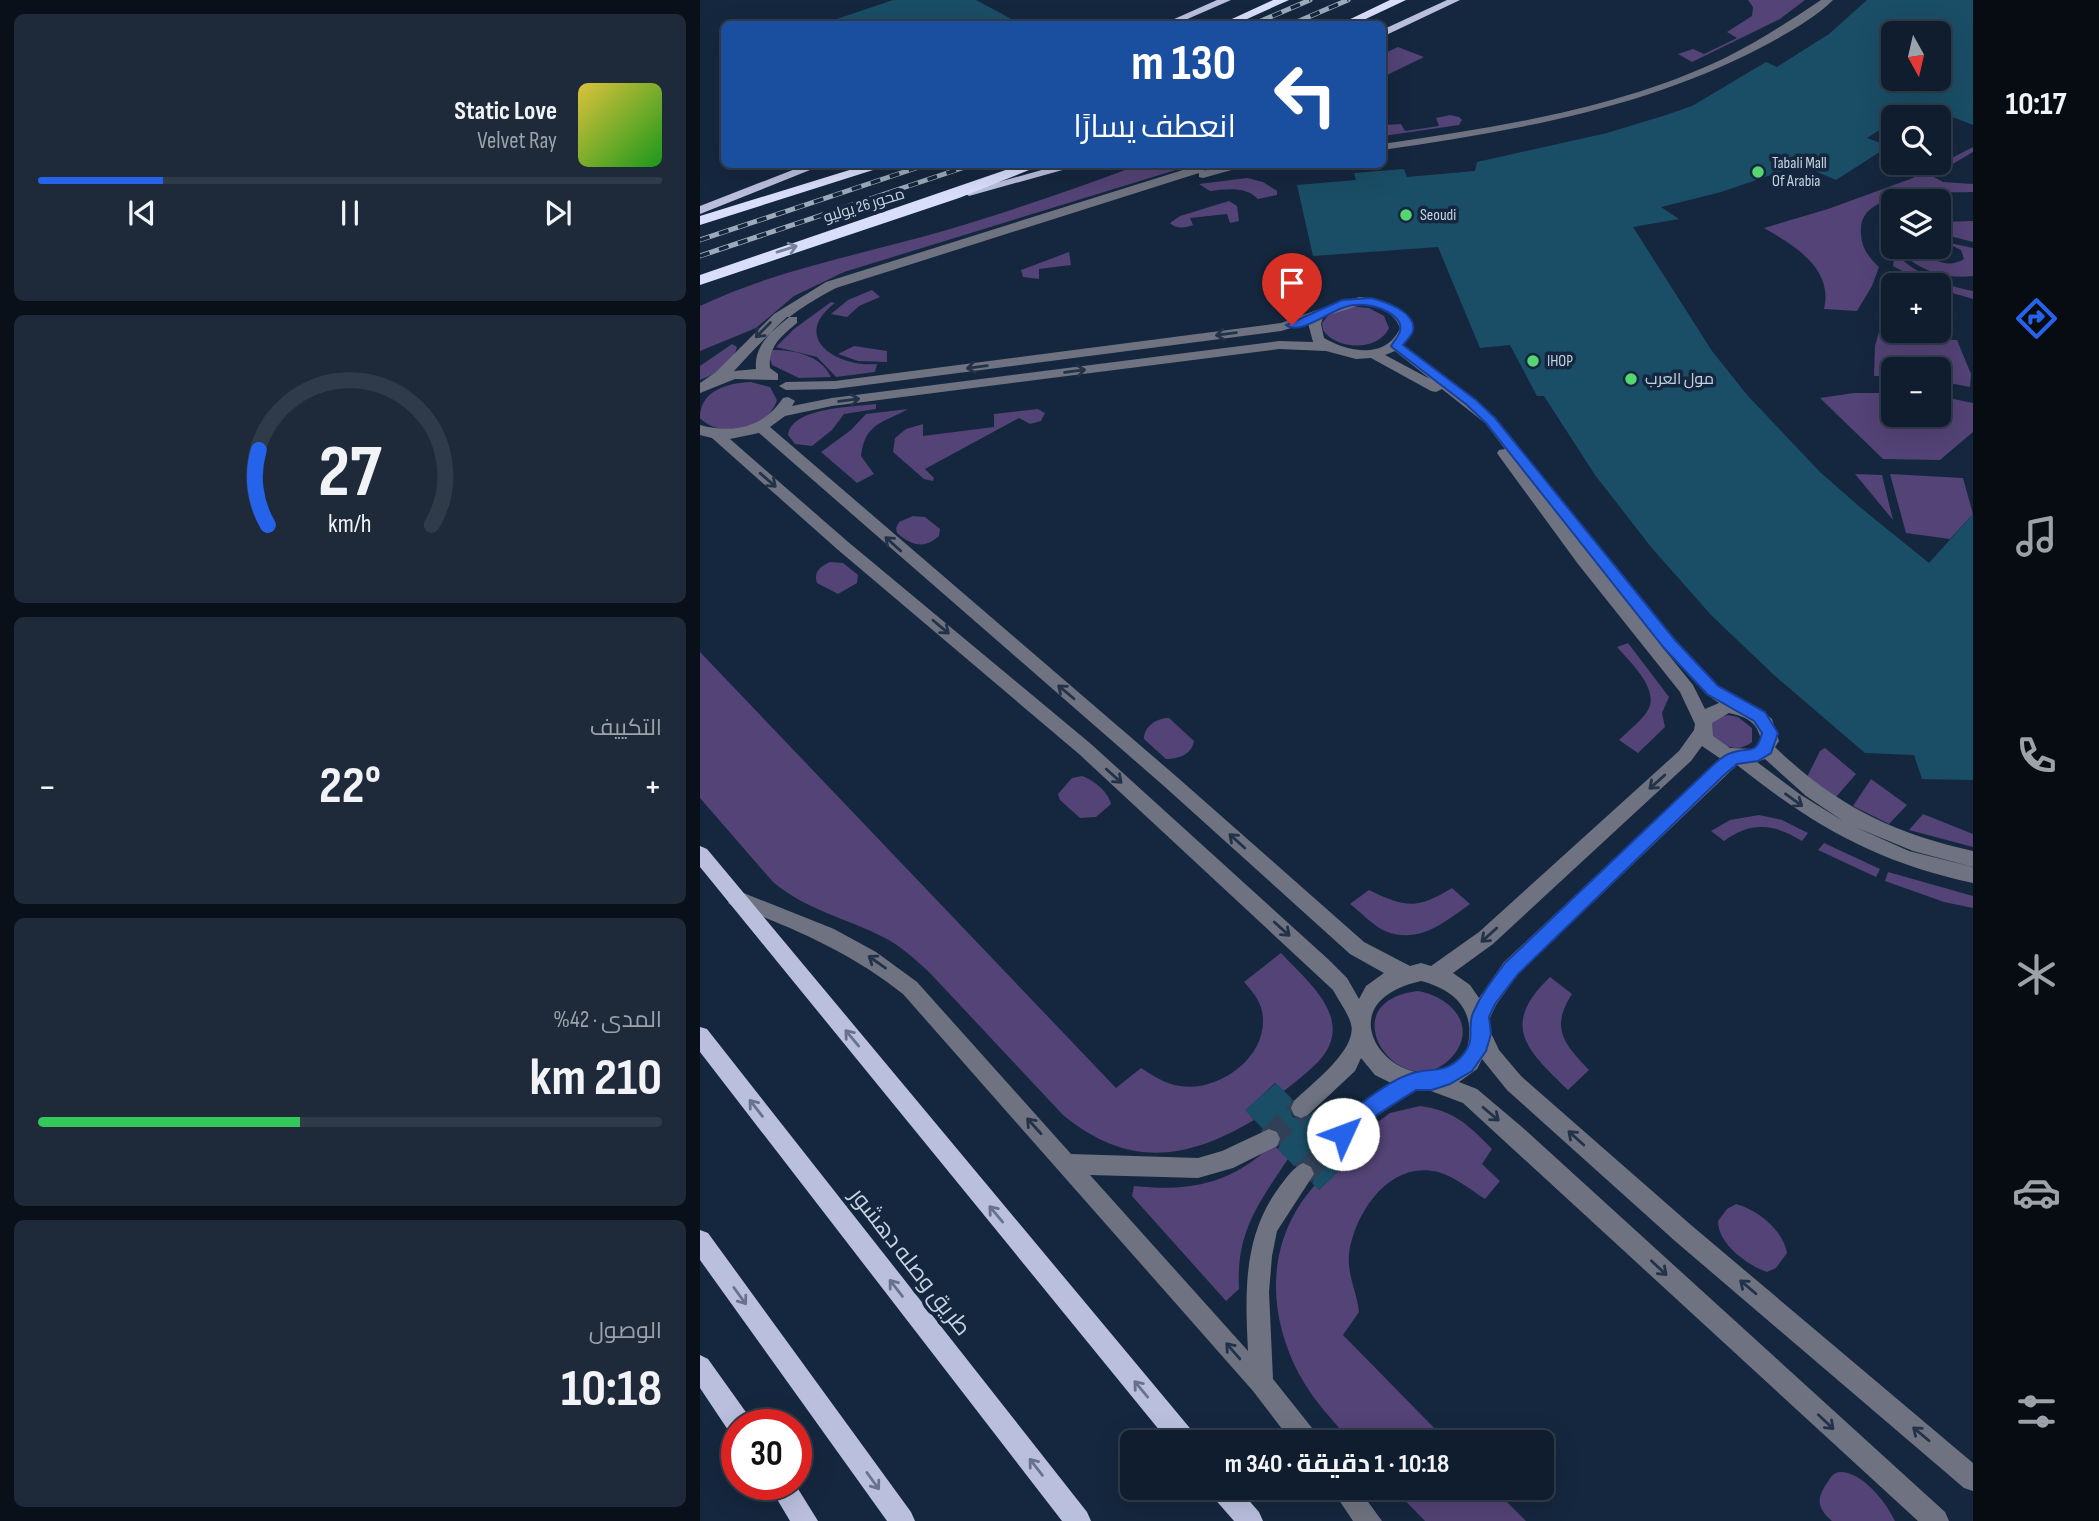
<!DOCTYPE html>
<html lang="ar">
<head>
<meta charset="utf-8">
<style>
  :root { --surface:#101d2e; --page:#1e2a3a; --text:#f1f3f6; --muted:#9ca2aa; --line:#303b4a; --accent:#2563eb }
  body { margin:0; font-family:"Sofia Sans Condensed",Cairo,sans-serif; background:var(--page); color:var(--text); direction:rtl; height:100vh; display:flex; flex-direction:column; font-size:26px; white-space:nowrap }
  * { box-sizing:border-box; margin:0 }
  p { font-size:23px; color:var(--muted) }
  .icon { flex:none; width:38px; height:38px; fill:none; stroke:currentColor; stroke-width:2; stroke-linecap:round; stroke-linejoin:round }
  .map { position:relative; flex:1; overflow:hidden; direction:ltr }
  .panel { display:flex; flex-direction:column; gap:14px; padding:14px; background:#091019; width:700px }
  .panel>* { flex:none }
  .top-card { position:absolute; left:21px; top:21px; width:665px; height:147px; border-radius:10px; box-shadow:0 7px 28px #0002,0 0 0 2px var(--line); direction:rtl; background:#1a4fa0; color:#fff; overflow:hidden }
  .needle { width:46px; rotate:172deg }
  .fabs { position:absolute; left:1181px; top:21px; display:grid; gap:14px }
  .fabs a { display:grid; place-items:center; width:70px; height:70px; border-radius:10px; background:var(--surface); box-shadow:0 7px 28px #0002,0 0 0 2px var(--line); font-size:35px }
  .speed { position:absolute; left:21px; top:1409px; display:flex; gap:14px; font-size:35px; font-weight:700; text-align:center }
  .speed>* { display:grid; place-content:center; width:91px; height:91px; border-radius:50%; background:var(--surface); box-shadow:0 7px 28px #0002,0 0 0 2px var(--line); line-height:1 }
  .speed .limit { border:10px solid #d22; background:#fff; color:#111 }
  .pin { position:absolute; display:grid; place-items:center; width:60px; height:60px; color:#fff; margin:-72px -30px; border-radius:50% 50% 50% 0; rotate:-45deg; box-shadow:0 0 7px #0007 }
  .pin .icon { rotate:45deg }
  .me { position:absolute; width:77px; margin:-38px; rotate:47deg; stroke-linejoin:round; filter:drop-shadow(0 0 5px #0008) }
  .turn { display:flex; align-items:center; gap:24px; height:147px; padding:0 35px; font-size:32px }
  .turn .icon { width:91px; height:91px; stroke-width:2.5 }
  .turn b { display:block; font-size:49px; line-height:60px }
  .big { font-size:52px; font-weight:700; line-height:1.1 }
  .panel .widget { flex:1; display:flex; flex-direction:column; justify-content:center; gap:10px; min-width:0; padding:0 24px; border-radius:10px; background:var(--page) }
  .panel .dial { align-items:center; gap:0 }
  .dial svg { height:182px; overflow:visible; fill:none; stroke:var(--line); stroke-width:7; stroke-linecap:round; text-anchor:middle }
  .dial text { fill:var(--text); stroke:none }
  .song { display:flex; align-items:center; gap:21px }
  .cover { width:84px; height:84px; border-radius:10px; background:linear-gradient(135deg,hsl(50 70% 55%),hsl(120 70% 35%)) }
  .played { height:7px; border-radius:4px; background:linear-gradient(90deg,var(--accent) 20%,var(--line) 20%) }
  .keys { display:flex; justify-content:space-around; direction:ltr }
  .heat { display:flex; justify-content:space-between; align-items:center; font-size:38px; direction:ltr }
  .charge { height:10px; border-radius:5px; background:linear-gradient(90deg,#34c759 42%,var(--line) 0) }
  .trip { position:absolute; left:420px; top:1430px; width:434px; height:70px; border-radius:10px; background:var(--surface); box-shadow:0 7px 28px #0002,0 0 0 2px var(--line); font-weight:700; line-height:70px; text-align:center; direction:rtl }
  main { display:flex; flex:1; min-height:0 }
  .menu { display:flex; flex-direction:column; width:126px; justify-content:space-around; align-items:center; background:#060c12; color:var(--muted) }
  .menu .icon { width:49px; height:49px }
  .menu .selected { color:var(--accent) }
  .menu b { font-size:32px; color:var(--text) }
  .map>svg:first-child { display:block }
</style>
</head>
<body>
<main>
<nav class="menu">
<b>10:17</b>
<svg class="icon selected" aria-label="directions" viewBox="0 0 24 24"><path d="M12 3l9 9-9 9-9-9zM9 14v-3h6M13 9l2 2-2 2"/></svg>
<svg class="icon" aria-label="music" viewBox="0 0 24 24"><path d="M9 18V5l10-2v13"/><circle cx="6" cy="18" r="3"/><circle cx="16" cy="16" r="3"/></svg>
<svg class="icon" aria-label="phone" viewBox="0 0 24 24"><path d="M5 4h4l2 5-3 2q2 4 5 5l2-3 5 2v4C11 20 4 13 5 4z"/></svg>
<svg class="icon" aria-label="climate" viewBox="0 0 24 24"><path d="M12 3v18M4 7l16 10M4 17L20 7"/></svg>
<svg class="icon" aria-label="car" viewBox="0 0 24 24"><path d="M5 17H2v-5l4-1 3-4h7l3 4 3 1v5h-3M9 17h6M6 11h13"/><circle cx="7" cy="17" r="2"/><circle cx="17" cy="17" r="2"/></svg>
<svg class="icon" aria-label="filters" viewBox="0 0 24 24"><path d="M4 7h16M4 17h16"/><circle cx="9" cy="7" r="2"/><circle cx="15" cy="17" r="2"/></svg>
</nav>
<div class="map">
<svg width="1273" height="1521" viewBox="0 0 1273 1521">
  <rect width="100%" height="100%" fill="#15273e"/>
  <path fill="#534376" d="M1048,0H1105L1080,19L992,62L978,54L993,49L1004,54L1037,38L1027,32L1052,16L1053,7Z
    M698,47L724,57L683,77V54Z
    M750,115L759,117L762,120L759,125L683,136V125L701,124L705,131L739,126L736,118Z
    M1273,147V152L1232,176L1243,182L1273,184V192C1245,193 1163,188 1161,228C1160,245 1167,256 1179,267L1172,286L1157,311L1124,309C1134,269 1094,245 1064,228L1128,209L1213,178Z
    M441,164L492,165L144,272L94,296L56,328L0,351V306C69,273 144,258 218,238C294,217 367,192 441,164Z
    M547,178L563,182L577,191V195L558,199C546,186 526,189 510,191L499,184Z
    M529,201L537,206L539,221L530,223L527,214L490,218L493,225C486,228 475,229 470,223L480,216Z
    M1273,221V242L1254,237L1239,238V222Z
    M1245,242L1273,248V276C1246,280 1213,269 1197,247H1225C1231,263 1250,268 1264,259L1261,250Z
    M369,252L371,265L339,269V279L323,277L321,270Z
    M1195,253C1215,274 1245,286 1273,291V299L1239,289V285L1225,283L1193,266Z
    M172,290L180,297L159,306L147,317L131,314L148,300Z
    M131,302L135,303C89,338 138,368 177,364L175,372L136,377L117,357L76,347L94,329Z
    M649,306L669,308L684,316L689,328C678,352 636,350 623,330L622,323L631,312Z
    M1179,332L1217,339L1257,340L1271,374L1270,387L1239,381V369H1194L1193,376H1174L1175,346Z
    M32,344L37,347C33,365 15,374 0,380V366Z
    M154,346L187,351V362L158,361L138,354Z
    M73,350C94,350 121,355 131,377L99,378L72,365L68,353Z
    M51,382L70,387L77,400C69,428 20,440 0,418C0,390 28,383 51,382Z
    M1154,393H1193L1194,415H1239V396L1273,403V432L1240,460L1183,459L1120,398Z
    M176,404V409L144,414L132,430L112,446L95,444L88,435C92,407 153,407 176,404Z
    M208,409C184,423 165,422 161,456L174,474L157,483L121,452L151,430L166,414Z
    M338,409L345,413L341,421L330,424L319,418L225,469L234,478L233,481L224,479L193,452L195,438L206,429L223,424V436L294,427V414Z
    M1155,474L1182,475L1193,520Z
    M1190,474L1263,478L1273,514L1250,539L1206,533Z
    M213,516L225,517L240,529L239,536C224,550 211,545 197,533L196,528L199,522Z
    M130,562L143,563L158,575L157,583L138,594L117,583C113,572 121,566 130,562Z
    M928,643L969,697L962,713L965,727L938,753L919,740C928,731 944,719 949,708C958,687 929,661 917,647Z
    M0,652L416,1088L441,1068C454,1076 465,1084 480,1086C517,1092 564,1060 563,1020C563,1004 554,993 544,982L581,953C609,983 658,1021 617,1063C607,1073 595,1082 584,1091L575,1083L546,1110L554,1120C485,1161 428,1168 363,1115L230,973C216,960 201,946 183,937C146,918 106,910 73,882L0,798Z
    M1028,715L1038,717L1052,728V742C1036,754 1025,746 1012,736V722L1019,717Z
    M469,718L494,741C492,754 479,759 466,759L444,739C444,726 457,718 469,718Z
    M1125,748L1156,774L1136,797L1107,777L1120,751Z
    M382,776C393,780 408,791 411,804L396,817L380,818L360,800L358,794L372,778Z
    M1171,779L1207,805L1189,824L1153,806Z
    M1223,814L1273,834V847L1209,830Z
    M1059,815L1082,820L1108,833L1102,841C1074,824 1052,821 1024,841L1011,831L1030,820Z
    M1124,843L1180,869L1176,877L1118,850Z
    M1188,872L1273,896V908L1244,902L1185,881Z
    M752,888L770,904C745,922 718,945 685,931C673,926 661,912 650,904L669,890C706,908 718,909 752,888Z
    M850,977L872,994C850,1028 864,1044 889,1070L868,1090C827,1050 799,1026 850,977Z
    M718,991C752,997 780,1028 750,1059C701,1108 626,1002 718,991Z
    M720,1106C753,1110 769,1125 792,1149L782,1164L800,1181L785,1199C771,1190 754,1176 738,1172C690,1160 655,1212 649,1254C647,1275 657,1292 659,1312L643,1335L748,1442H652C633,1421 613,1400 599,1374C566,1311 566,1240 615,1185L619,1190L660,1150L652,1142L690,1113Z
    M573,1144L588,1159C558,1204 536,1232 539,1289L526,1301L432,1196L434,1186C490,1192 531,1184 573,1144Z
    M1036,1204C1058,1210 1083,1230 1087,1253L1076,1268L1067,1272C1047,1265 1018,1244 1018,1221L1027,1209Z
    M1139,1472C1162,1471 1186,1502 1195,1521H1132C1117,1508 1116,1499 1127,1483C1131,1477 1132,1474 1139,1472Z
    M693,1488H793L826,1521H725Z"/>
  <path fill="#1a4e66" fill-rule="evenodd" d="M193,0H276L321,24H135L134,20Z
    M1167,0H1273V125L1219,104L1199,117H1194V121L1167,138L1189,146L1136,180L1101,165L1021,192L961,207L979,219L933,227L1012,351L1048,396L1120,472L1161,508L1229,563L1273,514V780L1222,779L1214,755L1165,753L1074,675L1011,615L951,547L895,475L844,396H837L810,345L780,348L738,247L613,256L597,185L656,180L654,173L704,169L707,177L775,171L777,162L907,133L966,115L992,106L1066,62L1077,67L1129,34ZM1194,33H1239V79H1194Z
    M576,1083L592,1099L589,1109L593,1117L602,1120L618,1109L634,1125L630,1133L633,1142L642,1146L653,1143L660,1150L619,1190L612,1183L616,1175L613,1166L604,1161L594,1166L578,1149L582,1140L579,1131L570,1127L563,1129L545,1110Z"/>
  <g fill="none" stroke-linecap="round" stroke-linejoin="round">
    <path stroke="#304157" stroke-width="23" stroke-dasharray="23 11" stroke-linecap="butt" d="M569,1139L601,1108
      M603,1174L643,1134"/>
    <path fill="#6f7381" fill-rule="evenodd" d="M1121,0H1133C1114,19 1086,34 1062,47C944,109 813,131 682,150V144C798,127 918,109 1025,58C1059,41 1090,21 1121,0Z
      M502,164H520L503,171L532,164H553L503,178L499,177V173L136,288C88,313 70,332 34,371L56,369C54,346 71,332 87,317H97V323C81,336 68,347 70,368L78,374V380L35,379L0,393V383L16,372L74,314L126,282Z
      M660,297C683,299 705,305 714,328L703,345L795,417L961,624L1018,686L1046,703L1056,706L1072,719L1079,741L1075,747C1135,805 1192,833 1273,851V867L1213,851L1155,827L1209,851L1273,867V883C1176,862 1114,826 1037,765L818,974L796,1005L789,1020L790,1031L799,1050L821,1076L991,1225L1273,1463V1491L1264,1488L975,1241L807,1090L782,1059L777,1069L759,1082L777,1089L822,1127L1245,1512L1249,1521H1218L763,1103L731,1091L717,1090L678,1115L651,1141L643,1144L635,1141L632,1134C642,1112 671,1096 691,1083L675,1075L661,1058L655,1071L608,1115L601,1118L594,1115L591,1108L594,1101C610,1085 658,1050 651,1024C648,1013 639,1001 633,990L379,754L137,549L12,438L0,435V425C33,434 63,428 83,398L88,397L95,401L92,406L132,398L579,341L613,342L608,323L581,331L135,389L86,390L79,386L86,382L135,381L581,323L642,301ZM660,305C677,306 694,311 700,328C686,360 648,352 624,338L621,324L623,317ZM579,349L626,351L656,359L671,358L731,391L736,392L742,389L785,423L805,449L799,450L797,453L799,456L878,564L980,692L995,724L994,730L979,751L779,932L731,966L721,963L710,966L664,942L477,777L70,427L85,416L132,406ZM695,351L730,379L685,355ZM59,433L465,787L650,954L684,973L666,986L659,999L647,978L629,960L391,744L147,541L30,439ZM959,643L1006,694L1019,703L1005,709L993,685ZM1029,713C1046,717 1057,721 1061,740L1053,749L1030,748L1013,736L1012,723ZM1002,746L1021,759L804,962L779,998L770,985L753,973L793,944L991,761ZM1065,759L1106,796L1143,821L1101,795L1057,762ZM721,981C748,988 772,1004 769,1036C769,1043 767,1050 762,1056C710,1114 610,1006 721,981Z
      M36,890L134,929L176,952L217,982L371,1154L498,1158L522,1151L569,1129L577,1132L580,1139L577,1146L533,1168L498,1178L390,1175L548,1351C545,1291 543,1235 580,1186C587,1177 593,1168 603,1163L611,1167L614,1174L577,1231L572,1256L569,1292L573,1379L616,1433L619,1442H592L553,1391L203,994C150,952 92,927 29,904L27,898L29,892Z
      M631,1488H658L682,1521H653Z"/>
    <path fill="#b9bfdd" fill-rule="evenodd" d="M517,0H531L476,24H463Z
      M747,0H760L682,37V30Z
      M108,164H125L0,214V206Z
      M363,164H384L269,196L263,192Z
      M0,846L7,849L494,1433L497,1442H469L0,867Z
      M0,1027L7,1029L387,1512L391,1521H362L0,1052Z
      M0,1230L8,1233L211,1512L215,1521H187L0,1260Z
      M0,1355L8,1359L48,1415L51,1424H37V1435L30,1433L0,1388Z
      M68,1484H95L118,1521H90Z
      M510,1488H538L559,1512L563,1521H534L513,1497Z"/>
    <path fill="#d8defb" fill-rule="evenodd" d="M573,0H589L536,24H521Z
      M690,0H706L655,24H640Z
      M169,164H192L0,225V216Z
      M323,164H344L259,198L0,285V275Z"/>
    <g stroke="#9caabb" stroke-width="5">
      <path id="rail" d="M554,24L610,0
        M592,24L648,0
        M0,240L228,164
        M0,256L274,164"/>
    </g>
    <use href="#rail" stroke="#15273e" stroke-width="3.5" stroke-dasharray="10" stroke-linecap="butt"/>
  </g>
  <defs><path id="oneway-shaft" d="M-6 0H5M1.5-3L5.5 0L1.5 3" fill="none" stroke-width="1.6" stroke-linecap="round" stroke-linejoin="round" transform="scale(1.75)"/></defs>
  <use stroke="#76829c" href="#oneway-shaft" transform="translate(87 249) rotate(-17)"/>
  <g stroke="#223248">
    <use href="#oneway-shaft" transform="translate(63 330) rotate(135)"/>
    <use href="#oneway-shaft" transform="translate(526 334) rotate(173)"/>
    <use href="#oneway-shaft" transform="translate(277 367) rotate(173)"/>
    <use href="#oneway-shaft" transform="translate(375 371) rotate(-7)"/>
    <use href="#oneway-shaft" transform="translate(149 400) rotate(-7)"/>
    <use href="#oneway-shaft" transform="translate(68 480) rotate(41)"/>
    <use href="#oneway-shaft" transform="translate(193 544) rotate(-138)"/>
    <use href="#oneway-shaft" transform="translate(241 627) rotate(40)"/>
    <use href="#oneway-shaft" transform="translate(366 692) rotate(-140)"/>
    <use href="#oneway-shaft" transform="translate(414 776) rotate(42)"/>
    <use href="#oneway-shaft" transform="translate(957 782) rotate(138)"/>
    <use href="#oneway-shaft" transform="translate(1094 800) rotate(36)"/>
    <use href="#oneway-shaft" transform="translate(537 841) rotate(-138)"/>
    <use href="#oneway-shaft" transform="translate(582 929) rotate(42)"/>
    <use href="#oneway-shaft" transform="translate(789 935) rotate(138)"/>
    <use href="#oneway-shaft" transform="translate(177 962) rotate(-145)"/>
    <use href="#oneway-shaft" transform="translate(791 1114) rotate(40)"/>
    <use href="#oneway-shaft" transform="translate(334 1126) rotate(-132)"/>
    <use href="#oneway-shaft" transform="translate(876 1138) rotate(-138)"/>
    <use href="#oneway-shaft" transform="translate(959 1268) rotate(43)"/>
    <use href="#oneway-shaft" transform="translate(1048 1287) rotate(-140)"/>
    <use href="#oneway-shaft" transform="translate(533 1351) rotate(-131)"/>
    <use href="#oneway-shaft" transform="translate(1126 1422) rotate(43)"/>
    <use href="#oneway-shaft" transform="translate(1221 1434) rotate(-140)"/>
  </g>
  <g stroke="#67738e">
    <use href="#oneway-shaft" transform="translate(152 1038) rotate(-130)"/>
    <use href="#oneway-shaft" transform="translate(56 1108) rotate(-128)"/>
    <use href="#oneway-shaft" transform="translate(296 1214) rotate(-130)"/>
    <use href="#oneway-shaft" transform="translate(196 1288) rotate(-128)"/>
    <use href="#oneway-shaft" transform="translate(40 1296) rotate(54)"/>
    <use href="#oneway-shaft" transform="translate(441 1389) rotate(-130)"/>
    <use href="#oneway-shaft" transform="translate(336 1467) rotate(-128)"/>
    <use href="#oneway-shaft" transform="translate(173 1481) rotate(54)"/>
  </g>
  <path fill="#2563eb" stroke="#184099" stroke-width="2" d="M671,298C684,301 717,312 713,331C712,335 706,341 703,345L776,400L795,418L975,640L1018,686L1065,712L1078,733L1071,753L1058,761L1037,764L1023,776L818,974L795,1004L789,1017L791,1034L786,1051L772,1071L750,1084L732,1090H716L678,1114L650,1140L643,1143L637,1140L634,1134C643,1113 689,1081 710,1074C728,1067 743,1075 760,1058C778,1040 766,1029 773,1013C781,994 793,979 805,963L1011,767C1017,762 1023,755 1031,753C1049,746 1056,757 1062,733L1054,721L1007,694L964,648L786,423L767,405L693,348L691,346C696,338 704,331 699,322C695,315 689,312 682,309C670,305 657,303 645,307C630,311 599,336 586,325L642,300Z"/>
  <g fill="#56d671" stroke="#15273e" stroke-width="2.5">
    <circle cx="1058" cy="172" r="7"/>
    <circle cx="706" cy="215" r="7"/>
    <circle cx="833" cy="361" r="7"/>
    <circle cx="931" cy="379" r="7"/>
  </g>
  <g text-anchor="middle" dominant-baseline="central" stroke-width="7" stroke-linejoin="round" paint-order="stroke">
    <g font-size="16" fill="#c7d3e2" stroke="#15273e" text-anchor="start">
      <text x="1072" y="163">Tabali Mall<tspan x="1072" dy="18">Of Arabia</tspan></text>
      <text x="720" y="215">Seoudi</text>
      <text x="847" y="361">IHOP</text>
      <text x="945" y="379">مول العرب</text>
    </g>
    <g font-size="16" fill="#c7d3e2" stroke="#15273e">
      <text transform="translate(164 206) rotate(-17)">محور 26 يوليو</text>
    </g>
    <g font-size="23" fill="#c7d3e2" stroke="#15273e">
      <text transform="translate(210 1262) rotate(52)">طريق وصله دهشور</text>
    </g>
  </g>
</svg>
<div class="fabs">
<a><svg class="needle" viewBox="-14 -14 28 28"><path d="M0-13l5 13h-10z" fill="#e53935"/><path d="M0 13l5-13h-10z" fill="#9ca2aa"/></svg></a>
<a><svg class="icon" aria-label="search" viewBox="0 0 24 24"><circle cx="10" cy="10" r="6"/><path d="M15 15l6 6"/></svg></a>
<a><svg class="icon" aria-label="layers" viewBox="0 0 24 24"><path d="M12 4l9 5-9 5-9-5zM3 14l9 5 9-5"/></svg></a>
<a>+</a>
<a>−</a>
</div>
<div class="speed"><div class="limit">30</div></div>
<div class="pin" style="left:592px;top:325px;background:#d93025"><svg class="icon" aria-label="arrive" viewBox="0 0 24 24"><path d="M6 21V4h12l-3 4 3 4H6"/></svg></div>
<svg class="me" style="left:643px;top:1134px" viewBox="-20 -20 40 40"><circle r="19" fill="#fff"/><path d="M0-13L10 11 0 6-10 11z" fill="#2563eb"/></svg>
<div class="trip">10:18 · 1 دقيقة · 340 m</div>
<div class="top-card">
<div class="turn"><svg class="icon" aria-label="left" viewBox="0 0 24 24"><path d="M17 20v-9H6M10 6l-5 5 5 5"/></svg><div><b>130 m</b>انعطف يسارًا</div></div>
</div>
</div>
<section class="panel">
<div class="widget">
<div class="song"><i class="cover"></i><div><b>Static Love</b><p>Velvet Ray</p></div></div>
<div class="played"></div>
<div class="keys"><svg class="icon" aria-label="previous" viewBox="0 0 24 24"><path d="M18 5L8 12l10 7zM5 5v14"/></svg><svg class="icon" aria-label="pause" viewBox="0 0 24 24"><path d="M8 5v14M16 5v14"/></svg><svg class="icon" aria-label="next" viewBox="0 0 24 24"><path d="M6 5l10 7-10 7zM19 5v14"/></svg></div>
</div>
<div class="widget dial"><svg viewBox="0 0 100 80">
<path d="M14 69A42 42 0 1 1 86 69"/>
<path d="M14 69A42 42 0 0 1 10 36" stroke="#2563eb"/>
<text x="50" y="56" font-size="32" font-weight="700">27</text>
<text x="50" y="72" font-size="11">km/h</text>
</svg></div>
<div class="widget"><p>التكييف</p>
<div class="heat"><a>−</a><b class="big">22°</b><a>+</a></div>
</div>
<div class="widget"><p>المدى · 42%</p><b class="big">210 km</b><div class="charge"></div></div>
<div class="widget"><p>الوصول</p><b class="big">10:18</b></div>
</section>
</main>
</body>
</html>
